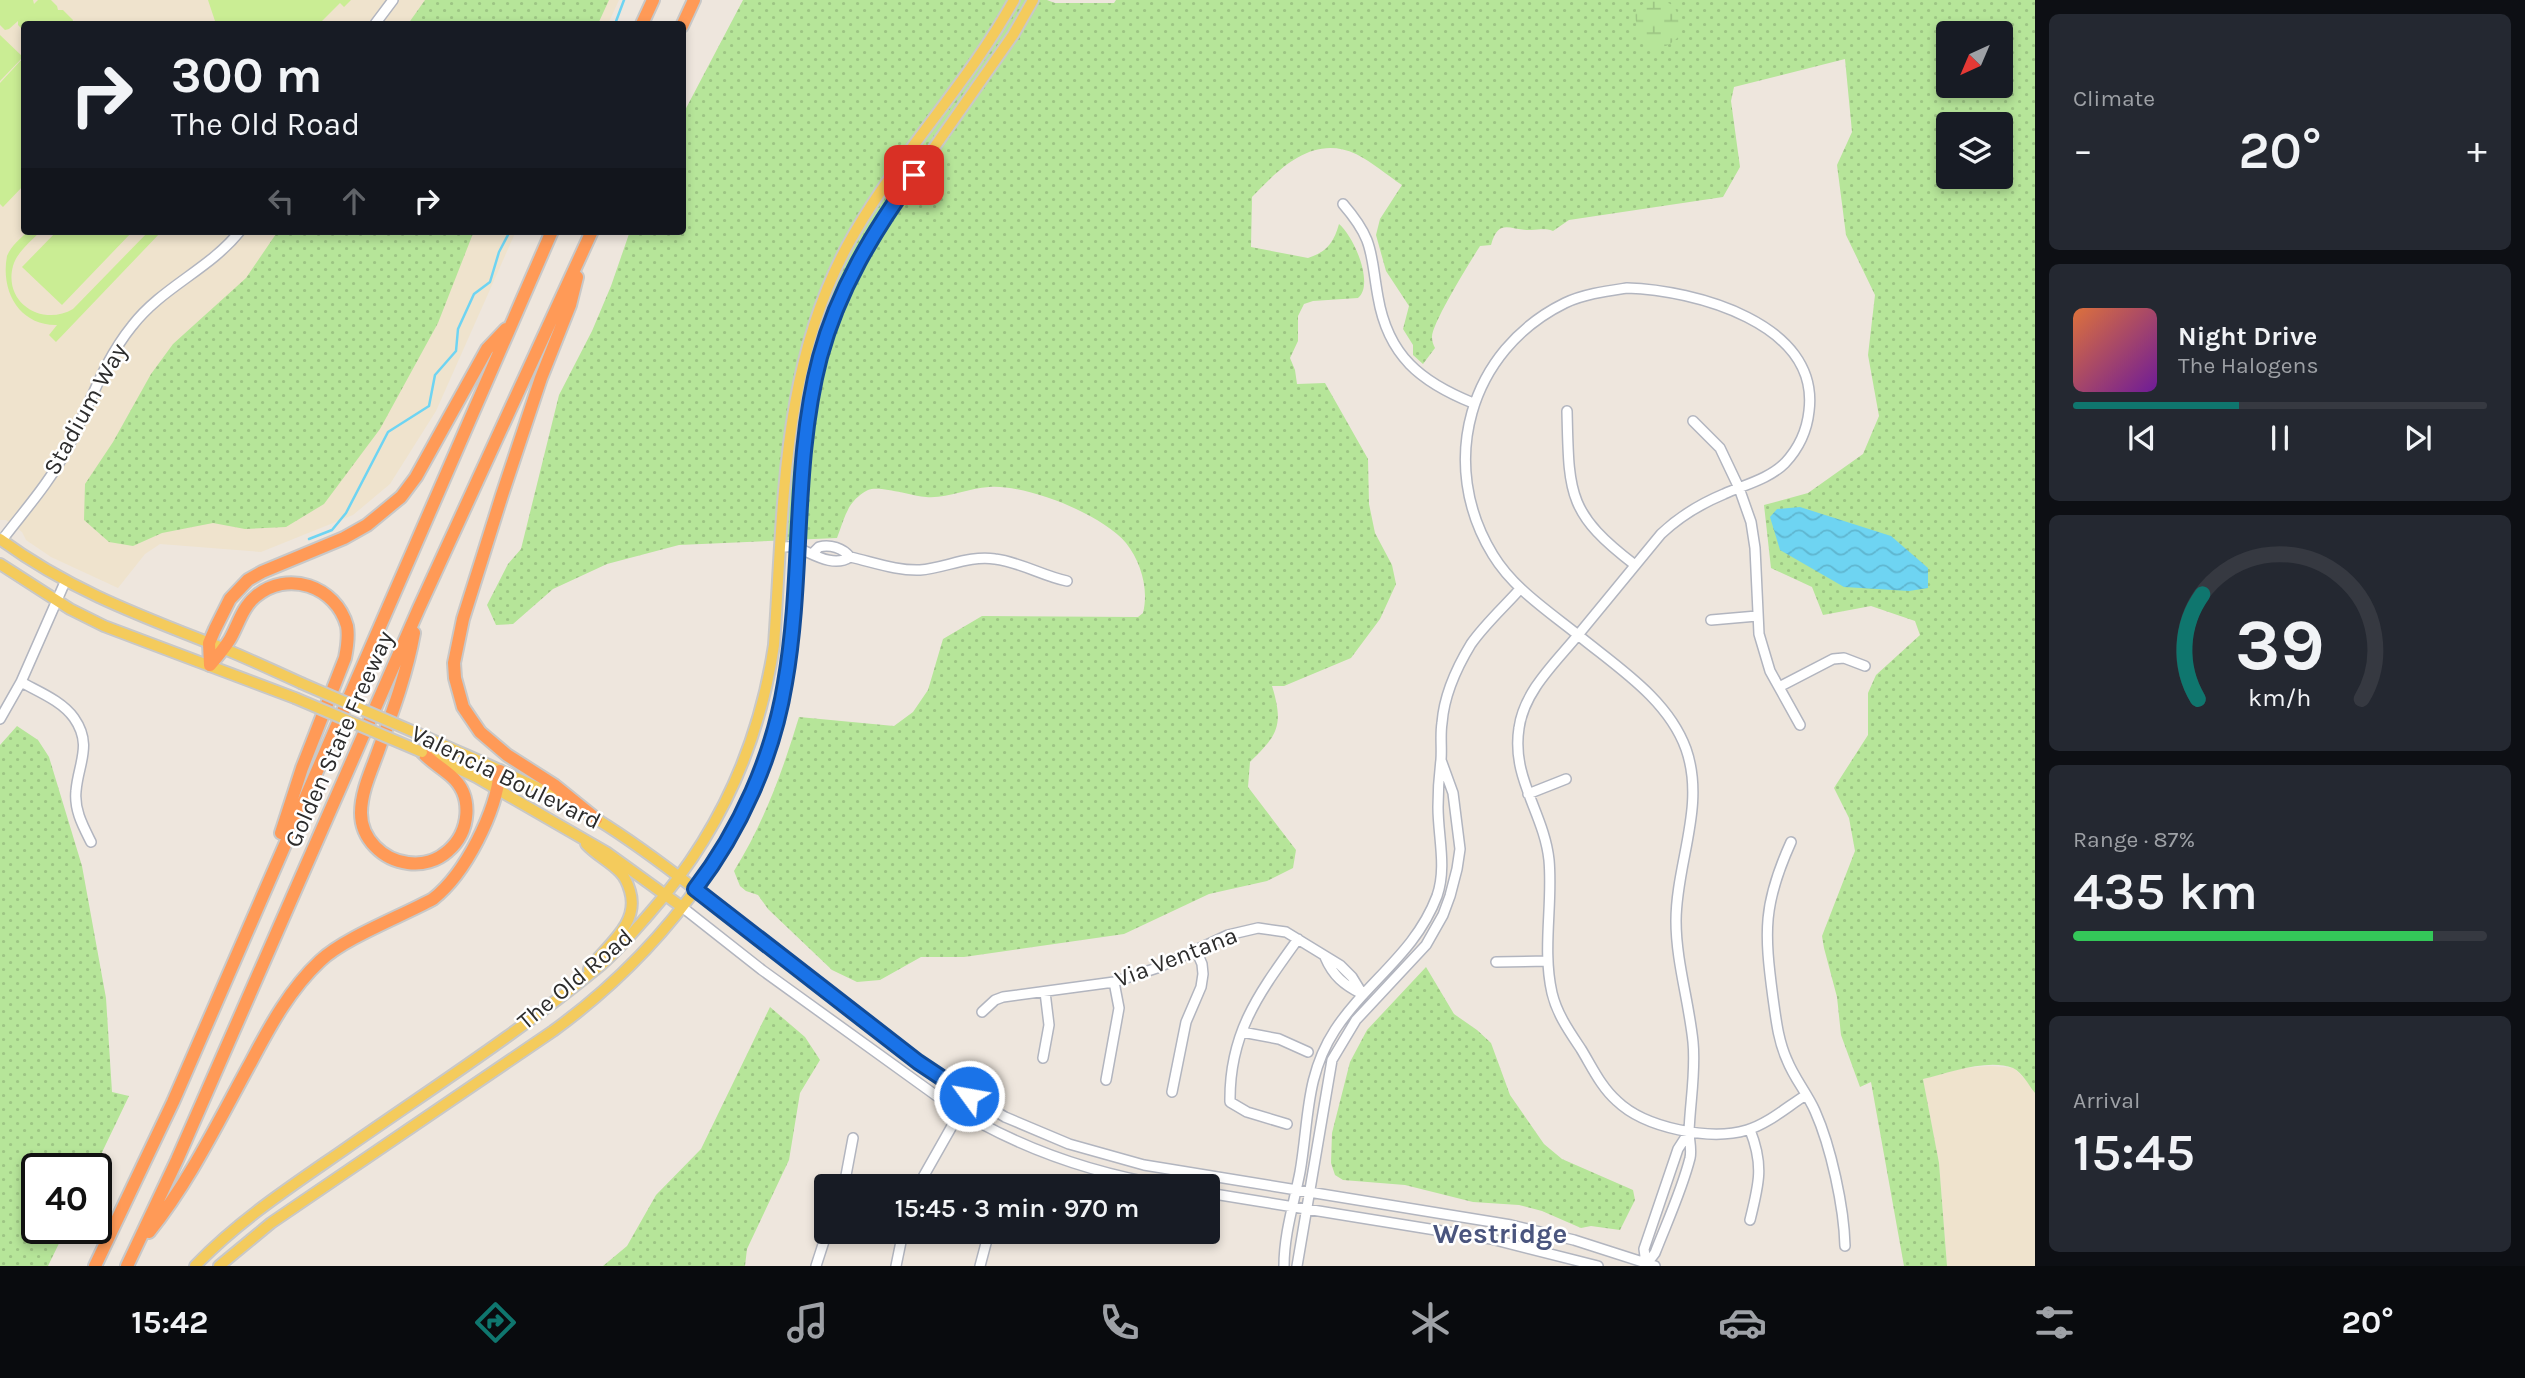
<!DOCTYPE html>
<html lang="en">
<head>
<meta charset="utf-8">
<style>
  :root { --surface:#171b24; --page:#242831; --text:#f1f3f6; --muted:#9ea1a6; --line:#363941; --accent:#0f766e }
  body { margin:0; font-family:Karla,sans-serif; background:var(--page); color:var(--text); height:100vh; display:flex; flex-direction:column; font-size:26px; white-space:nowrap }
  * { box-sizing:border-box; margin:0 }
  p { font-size:23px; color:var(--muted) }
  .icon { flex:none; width:38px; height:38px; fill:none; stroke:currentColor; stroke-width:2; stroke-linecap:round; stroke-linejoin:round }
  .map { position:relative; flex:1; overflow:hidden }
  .panel { display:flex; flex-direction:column; gap:14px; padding:14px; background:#0d0f14; width:490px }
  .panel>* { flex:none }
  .hud { position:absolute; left:21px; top:21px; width:665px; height:214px; border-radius:7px; box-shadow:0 4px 10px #0003; background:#171b24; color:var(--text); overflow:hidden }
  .needle { width:46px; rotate:224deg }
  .tools { position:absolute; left:1936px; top:21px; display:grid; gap:14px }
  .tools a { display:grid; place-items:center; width:77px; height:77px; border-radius:7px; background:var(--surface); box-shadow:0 4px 10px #0003; font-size:35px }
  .speed { position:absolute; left:21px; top:1153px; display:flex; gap:14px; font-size:35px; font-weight:700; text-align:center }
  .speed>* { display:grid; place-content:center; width:91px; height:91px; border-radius:50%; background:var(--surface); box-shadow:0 4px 10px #0003; line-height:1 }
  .speed .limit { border:4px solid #111; border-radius:10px; background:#fff; color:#111 }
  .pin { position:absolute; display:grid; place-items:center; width:60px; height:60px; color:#fff; margin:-30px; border-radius:14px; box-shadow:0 4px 10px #0006 }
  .me { position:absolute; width:77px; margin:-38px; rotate:302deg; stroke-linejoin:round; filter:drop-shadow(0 0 5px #0008) }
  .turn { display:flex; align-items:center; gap:24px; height:147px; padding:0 35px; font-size:32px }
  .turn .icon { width:91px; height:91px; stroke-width:2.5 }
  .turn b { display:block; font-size:49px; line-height:60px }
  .lanes { display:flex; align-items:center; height:66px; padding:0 35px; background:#0003; justify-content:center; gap:35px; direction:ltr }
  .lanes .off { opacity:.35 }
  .big { font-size:52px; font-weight:600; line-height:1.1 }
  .panel .tile { flex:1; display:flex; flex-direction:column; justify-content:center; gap:10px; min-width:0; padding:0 24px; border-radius:10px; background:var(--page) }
  .panel .dial { align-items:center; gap:0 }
  .dial svg { height:182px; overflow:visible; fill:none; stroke:var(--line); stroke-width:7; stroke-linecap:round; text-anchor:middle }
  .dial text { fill:var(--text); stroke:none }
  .song { display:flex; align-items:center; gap:21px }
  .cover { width:84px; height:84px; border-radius:10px; background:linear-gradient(135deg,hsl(20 70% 55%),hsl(280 70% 35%)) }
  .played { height:7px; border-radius:4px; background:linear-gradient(90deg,var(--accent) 40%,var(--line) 40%) }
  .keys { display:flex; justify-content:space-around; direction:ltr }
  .heat { display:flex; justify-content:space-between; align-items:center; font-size:38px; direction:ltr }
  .charge { height:10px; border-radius:5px; background:linear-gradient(90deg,#34c759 87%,var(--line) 0) }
  .trip { position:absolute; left:814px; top:1174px; width:406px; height:70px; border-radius:7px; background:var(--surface); box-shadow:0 4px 10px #0003; font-weight:600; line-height:70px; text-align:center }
  .dock { display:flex; height:112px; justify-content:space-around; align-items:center; background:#090b0e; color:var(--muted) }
  .dock .icon { width:49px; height:49px }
  .dock .selected { color:var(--accent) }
  .dock b { font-size:32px; color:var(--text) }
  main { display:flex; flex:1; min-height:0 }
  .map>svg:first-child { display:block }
</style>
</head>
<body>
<main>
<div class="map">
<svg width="2035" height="1266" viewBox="0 0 2035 1266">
  <defs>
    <pattern id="grass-dots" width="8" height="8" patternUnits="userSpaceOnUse" patternTransform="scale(1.75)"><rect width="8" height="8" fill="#b6e599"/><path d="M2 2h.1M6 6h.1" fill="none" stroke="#9dc584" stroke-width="1.8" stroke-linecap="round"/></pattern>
    <pattern id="wetland-marsh" width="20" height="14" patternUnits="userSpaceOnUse" patternTransform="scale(1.75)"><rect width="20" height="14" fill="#b6e599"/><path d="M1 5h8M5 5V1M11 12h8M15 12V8" fill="none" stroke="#9dc584"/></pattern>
    <pattern id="water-waves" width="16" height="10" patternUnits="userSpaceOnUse" patternTransform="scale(1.75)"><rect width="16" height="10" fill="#6ed4f2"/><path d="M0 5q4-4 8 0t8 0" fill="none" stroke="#5fb6d0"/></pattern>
  </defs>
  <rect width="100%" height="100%" fill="#eee6dd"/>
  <path fill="#efe3cd" d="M0,0H619L608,24H24V231H516L436,411L390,484L353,515L261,552L160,544L145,554L118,588L51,557L26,540L22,532L6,520H0Z
    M1991,1066L2014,1068L2030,1084L2035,1093V1266H1947L1939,1163L1923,1079L1964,1068Z"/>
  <path fill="url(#grass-dots)" fill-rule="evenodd" d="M425,0H609L598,24H408Z
    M743,0H1047L1055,3H1114L1116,0H2035V1093C2029,1086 2023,1073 2013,1068C1988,1058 1948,1073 1923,1079L1939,1163L1947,1266H1904L1871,1082L1860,1087L1841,1035L1837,997L1824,948L1822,936L1855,851L1849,818L1834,788L1868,735V693L1876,675L1920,635L1915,621L1871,606L1823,615L1812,587L1771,568L1764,505L1808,493L1863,454L1879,416L1868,355L1875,295L1846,235L1837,165L1852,132L1845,59L1734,87L1731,101L1740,167L1723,197L1569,220L1553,231C1544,228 1540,230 1531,230C1510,231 1499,217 1491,245L1480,246C1470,262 1432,323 1432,337C1432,341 1433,344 1435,348L1423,364L1413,355V345L1403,329L1409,306L1386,271L1376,235L1380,219L1402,185C1387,175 1372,162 1356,154C1313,134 1280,168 1252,197L1251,247L1308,258C1327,252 1334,242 1339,224C1353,235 1375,284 1358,298L1313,301L1304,304L1298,316V341L1290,358L1295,370L1297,384L1325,383L1368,459L1369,504L1375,533L1392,565L1396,584L1380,619L1351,658L1284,686H1272C1284,725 1278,735 1250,762L1248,787L1296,850L1293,868L1267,881L1209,894L1124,934L964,957H921L880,980L857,982L832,970L768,909L758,895L746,891L740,886L734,871C764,823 783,770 799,717L894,726L913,712L928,690L943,639L982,616L1138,617L1143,613C1149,589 1141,562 1126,543C1102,514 1026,484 989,487C968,488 946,499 926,497C912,496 879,485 868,490C847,501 845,517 837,538L679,545L607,564L553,589L513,624L496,625L487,605L508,564L521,549L559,395L592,331L611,286L630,231H682L683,114ZM1948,33H2000V86H1948ZM1948,124H2000V177H1948Z
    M278,231H474L438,323L380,429L324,504L286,527L245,529L213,523L162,533L133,546L109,542L84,520L85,484L113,442L151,374L173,344L246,278Z
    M17,726L38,740L49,757L82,866L106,998L112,1092L129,1096L94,1169H37V1228L66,1229L48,1266H0V745Z
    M1426,967L1454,1014L1477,1030L1491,1043L1510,1095L1544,1144L1562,1159L1633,1190L1635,1200L1620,1230L1591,1226L1581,1228L1542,1211L1519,1205L1473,1202L1405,1185L1343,1180L1335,1175L1331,1163L1332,1133L1350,1062L1367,1030Z
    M770,1007L805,1037L820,1060L800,1093L789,1160L747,1249L745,1266H603L627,1246L656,1195L701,1149Z"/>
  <path fill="url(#wetland-marsh)" d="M1652,0C1678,0 1679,13 1680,35C1671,45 1661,51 1647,46C1640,35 1632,20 1637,7Z"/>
  <path fill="#caed94" d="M0,0H33L34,4L38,0H51L57,6L58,10H63L73,20L72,24H24V31L18,25V21L9,29L5,30L0,25Z
    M208,0H351L344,7L340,3L320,23L321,24H216Z
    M0,35L23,57L0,81Z
    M24,57V185L3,207L0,204V83Z
    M28,231H41C31,241 17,252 13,266C3,303 43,327 73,309L149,231H162L56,342L49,335L57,325C21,326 0,293 7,256C11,246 20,239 28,231Z
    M57,231H133L62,305L22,267Z"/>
  <path fill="url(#water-waves)" d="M1800,507L1891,536L1928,568V588L1909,591L1844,587L1780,550L1770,517L1777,509Z"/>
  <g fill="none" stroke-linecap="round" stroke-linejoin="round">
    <path stroke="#6ed4f2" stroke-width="2.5" d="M615,24L624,0
      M309,539L332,530L346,513L388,432L429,406L435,375L456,351L458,329L474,294L490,282L499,252L510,231"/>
    <g stroke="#b2b5bf" stroke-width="12">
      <path id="minor" d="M375,24L393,0
        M1343,204C1375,241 1370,253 1378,297C1388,356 1421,382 1473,403
        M1627,288C1694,290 1820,323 1809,411C1807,430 1799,448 1785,463C1769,479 1744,485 1724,494C1700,504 1680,516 1661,534L1578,635C1548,611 1513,588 1493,555C1437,464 1469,350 1565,303C1584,294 1607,291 1627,288Z
        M1567,411C1569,494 1567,513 1635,565
        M1693,421L1720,448L1739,488L1751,522L1755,548L1759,634L1770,671L1800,725
        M2,540C24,511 50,482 67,449C89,408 102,363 132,326C162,287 210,269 240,231
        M780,547C785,547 793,546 798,548C813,554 834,568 850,557
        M813,553L819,547C830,544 843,548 850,557C873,562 897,571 920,570C945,568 969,555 995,559C1020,562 1043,576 1067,581
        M1711,620L1757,616
        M21,682C39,692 62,701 74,718C93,745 78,764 76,791C74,810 83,826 91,842
        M1779,687L1833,659L1844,658L1865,666
        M0,719L21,682L65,582
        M1528,794L1566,779
        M1791,842C1763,904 1764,931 1773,998C1776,1019 1778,1040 1787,1060C1794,1078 1807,1093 1815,1111C1831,1147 1844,1207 1845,1246
        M695,889L940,1078L1005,1117L1069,1144L1144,1165L1511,1225L1574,1240L1655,1266
        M682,907L762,970L945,1102C1014,1147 1089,1173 1170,1186
        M1325,957C1333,976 1344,985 1362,994
        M1496,962L1548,961
        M982,1012L995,1000L1003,997L1114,982L1157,968L1228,935L1258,928L1286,932L1340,965L1352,977L1363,995
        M1242,1032L1279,1039L1308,1052
        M1043,1058L1049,1025L1045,992
        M1106,1080L1119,1008L1114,982
        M1172,1092L1186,1022L1201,987L1203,974L1202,964L1196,950
        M1287,1124L1247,1112L1230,1102C1229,1032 1260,992 1298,939
        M1750,1130C1764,1165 1759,1184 1750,1220
        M844,1186L853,1138
        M918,1186L969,1096
        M1208,1193L1491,1239L1598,1266
        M1646,1263L1644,1249L1678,1149L1689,1132
        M816,1266L827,1232
        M896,1266L903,1232
        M980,1266L989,1232
        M1284,1266C1284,1234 1294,1203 1300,1172C1309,1121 1305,1076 1335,1030C1367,981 1415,954 1437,896C1447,867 1438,837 1438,807C1438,791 1439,776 1441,760C1442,748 1440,735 1442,723C1444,696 1457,667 1471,644C1485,624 1504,607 1520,589
        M1297,1266L1332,1060L1356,1020L1426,945L1443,915L1450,896L1457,869L1460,849L1453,793L1441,760
        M1645,1266L1655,1253C1667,1222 1682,1190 1690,1158C1692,1149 1689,1140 1689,1132C1690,1102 1696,1072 1693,1042C1689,1002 1676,961 1676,921C1676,863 1706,806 1686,749C1668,699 1617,667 1578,635C1556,662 1524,691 1519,728C1511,778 1544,813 1549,860C1553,904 1542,949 1552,993C1557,1014 1569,1031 1581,1049C1592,1067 1601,1087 1617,1101C1645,1128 1710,1141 1747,1130C1768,1124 1788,1106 1806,1095"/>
    </g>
    <g stroke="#c8c8c8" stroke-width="14">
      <path id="major" d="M0,539C65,587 133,613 207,642C239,654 270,669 301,683
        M0,564L70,609L104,626L295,698
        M428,738C485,764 544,788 598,820C632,841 664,865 695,889
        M431,756L476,777L606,852L682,907
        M586,844C596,855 609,861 620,872C625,877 628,884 630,891C640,924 607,945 589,969
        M195,1266C239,1220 293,1185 345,1149C431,1089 521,1031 602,964C619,949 634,931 649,914C717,837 759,746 774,645C784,504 781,358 855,232C902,151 969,82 1014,0
        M219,1266L271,1223L553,1031C667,948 762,824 785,682C800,595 795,505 808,418C818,354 839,295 870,239L1013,35L1033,0"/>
    </g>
    <g stroke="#c8c8c8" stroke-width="16">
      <path id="highway" d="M642,24L653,0
        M682,26L694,0
        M577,277L570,305L541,378L502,495L463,619L454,663L455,678L463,707L480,732L507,755L554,785L596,819
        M414,633C407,672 394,708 380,746C373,767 361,790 361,813C361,839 383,860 408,863C422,865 437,861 448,851C470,832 474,796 451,776C441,767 431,762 422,752
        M210,665C217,657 224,649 230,639C238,625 242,608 255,597C287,569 336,586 347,626C349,637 347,648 345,658L302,768L281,833
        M210,665L209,643L215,629L230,599L248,580L262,572L344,538L367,525L401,497L416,477L487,349L506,329
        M149,1232C190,1181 219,1120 251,1062C270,1026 290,989 320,961C344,938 402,916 433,899C466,873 496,812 500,771
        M95,1266L173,1102L552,231
        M127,1266L177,1160L419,608L592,231"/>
    </g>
    <use href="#minor" stroke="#fff" stroke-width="9"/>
    <use href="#major" stroke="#f4cb5c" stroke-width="10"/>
    <use href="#highway" stroke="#ff9a57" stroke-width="12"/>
    <g stroke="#c8c8c8" stroke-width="14" stroke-linecap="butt">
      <path id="major-bridge" d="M301,683L428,738
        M295,698L422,752"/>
    </g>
    <use href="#major-bridge" stroke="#f4cb5c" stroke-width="10"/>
  </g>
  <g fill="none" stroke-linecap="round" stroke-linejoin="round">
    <g stroke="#114b97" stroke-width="18">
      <path id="route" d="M914,175C873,232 838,290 820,357C792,464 804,575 785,683C773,757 740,830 695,889L918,1062L969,1096"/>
    </g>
    <use href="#route" stroke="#1a73e8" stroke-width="12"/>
  </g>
  <g text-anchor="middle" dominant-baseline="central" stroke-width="5" stroke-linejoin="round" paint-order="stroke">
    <g font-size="24" fill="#2c2c2c" stroke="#fff">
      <text transform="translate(85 409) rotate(-61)">Stadium Way</text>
      <text transform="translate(339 739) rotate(-66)">Golden State Freeway</text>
      <text transform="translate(506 777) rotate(26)">Valencia Boulevard</text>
      <text transform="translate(1176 957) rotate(-21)">Via Ventana</text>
      <text transform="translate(575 979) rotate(-40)">The Old Road</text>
    </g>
    <g font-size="28" font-weight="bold" fill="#4a557e" stroke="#fff">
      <text x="1500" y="1233">Westridge</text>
    </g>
  </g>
</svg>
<div class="tools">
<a><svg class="needle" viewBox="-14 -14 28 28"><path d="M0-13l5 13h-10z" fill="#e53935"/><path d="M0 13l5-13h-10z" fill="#9ea1a6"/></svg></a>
<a><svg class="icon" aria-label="layers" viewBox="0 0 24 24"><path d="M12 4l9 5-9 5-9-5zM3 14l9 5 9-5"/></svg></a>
</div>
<div class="speed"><div class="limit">40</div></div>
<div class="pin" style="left:914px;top:175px;background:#d93025"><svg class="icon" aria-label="arrive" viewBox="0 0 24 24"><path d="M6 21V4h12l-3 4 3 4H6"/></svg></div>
<svg class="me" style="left:969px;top:1096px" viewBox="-20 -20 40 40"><circle r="17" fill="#1a73e8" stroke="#fff" stroke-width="3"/><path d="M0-11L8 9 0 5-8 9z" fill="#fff"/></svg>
<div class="trip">15:45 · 3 min · 970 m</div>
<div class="hud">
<div class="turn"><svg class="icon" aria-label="right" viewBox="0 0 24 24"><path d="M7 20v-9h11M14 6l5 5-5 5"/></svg><div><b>300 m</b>The Old Road</div></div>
<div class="lanes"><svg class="icon off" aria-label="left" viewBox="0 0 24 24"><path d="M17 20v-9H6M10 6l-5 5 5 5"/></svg><svg class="icon off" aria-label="ahead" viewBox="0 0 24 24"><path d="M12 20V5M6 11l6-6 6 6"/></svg><svg class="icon" aria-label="right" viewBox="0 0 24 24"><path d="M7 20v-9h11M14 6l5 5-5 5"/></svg></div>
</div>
</div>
<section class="panel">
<div class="tile"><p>Climate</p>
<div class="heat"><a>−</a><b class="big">20°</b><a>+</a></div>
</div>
<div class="tile">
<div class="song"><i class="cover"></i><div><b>Night Drive</b><p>The Halogens</p></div></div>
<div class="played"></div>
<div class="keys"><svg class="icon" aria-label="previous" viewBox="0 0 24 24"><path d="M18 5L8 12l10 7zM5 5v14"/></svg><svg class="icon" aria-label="pause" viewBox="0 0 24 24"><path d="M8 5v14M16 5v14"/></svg><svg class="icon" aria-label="next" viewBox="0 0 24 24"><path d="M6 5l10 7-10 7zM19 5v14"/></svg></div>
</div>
<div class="tile dial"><svg viewBox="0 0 100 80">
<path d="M14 69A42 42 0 1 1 86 69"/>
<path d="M14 69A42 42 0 0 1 16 23" stroke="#0f766e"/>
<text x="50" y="56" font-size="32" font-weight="700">39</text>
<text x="50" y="72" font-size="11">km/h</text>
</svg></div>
<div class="tile"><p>Range · 87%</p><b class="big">435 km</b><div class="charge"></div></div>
<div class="tile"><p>Arrival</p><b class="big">15:45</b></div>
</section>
</main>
<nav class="dock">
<b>15:42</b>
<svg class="icon selected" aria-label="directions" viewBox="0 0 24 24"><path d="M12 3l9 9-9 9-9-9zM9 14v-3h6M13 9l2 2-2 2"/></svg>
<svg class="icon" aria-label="music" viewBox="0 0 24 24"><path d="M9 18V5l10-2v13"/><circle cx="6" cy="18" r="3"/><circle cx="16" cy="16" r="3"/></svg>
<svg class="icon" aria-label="phone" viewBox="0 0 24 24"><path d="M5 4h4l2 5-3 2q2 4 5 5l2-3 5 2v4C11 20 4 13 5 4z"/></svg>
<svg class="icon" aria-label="climate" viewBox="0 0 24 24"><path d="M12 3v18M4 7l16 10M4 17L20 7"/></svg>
<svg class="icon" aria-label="car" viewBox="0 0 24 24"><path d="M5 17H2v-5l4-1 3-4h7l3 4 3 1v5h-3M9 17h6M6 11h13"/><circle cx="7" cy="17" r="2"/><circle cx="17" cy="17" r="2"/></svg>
<svg class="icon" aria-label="filters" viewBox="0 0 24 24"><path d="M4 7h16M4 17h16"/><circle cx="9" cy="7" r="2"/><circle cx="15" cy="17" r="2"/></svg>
<b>20°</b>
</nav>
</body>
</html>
